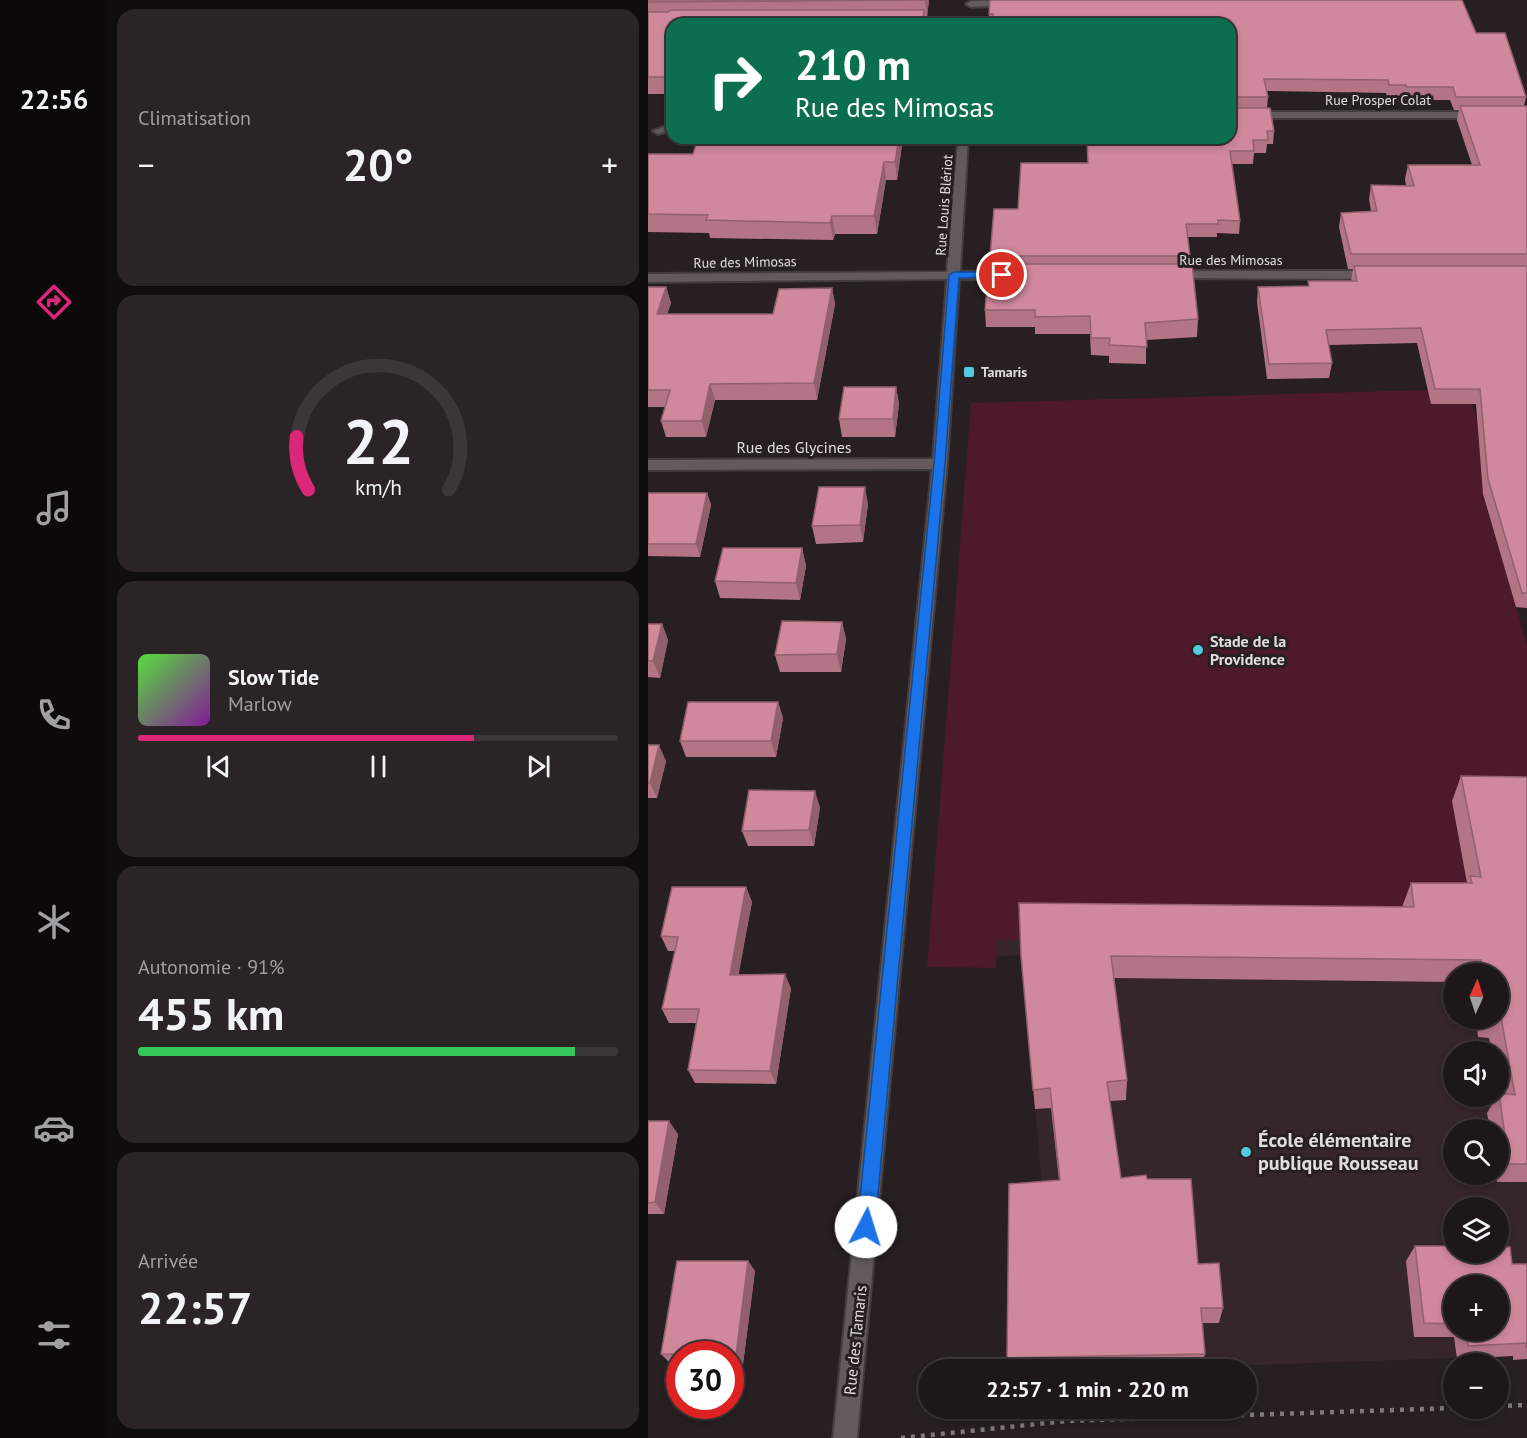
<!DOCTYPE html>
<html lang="fr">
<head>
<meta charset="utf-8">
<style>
  :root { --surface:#1d1719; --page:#2a2426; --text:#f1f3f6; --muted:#a09fa2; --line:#3b3638; --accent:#db2777 }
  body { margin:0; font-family:"PT Sans",sans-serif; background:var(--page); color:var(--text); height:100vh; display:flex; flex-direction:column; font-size:22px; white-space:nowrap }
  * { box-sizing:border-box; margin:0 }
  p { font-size:20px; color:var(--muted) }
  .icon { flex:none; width:33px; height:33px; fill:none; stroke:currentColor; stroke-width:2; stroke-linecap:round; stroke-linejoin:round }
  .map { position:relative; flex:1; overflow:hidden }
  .panel { display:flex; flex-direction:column; gap:9px; padding:9px; background:#100d0e; width:540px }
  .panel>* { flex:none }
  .banner { position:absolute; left:18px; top:18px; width:570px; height:126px; border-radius:18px; box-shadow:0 3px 9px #0003,0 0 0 2px var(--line); background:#0b6e4f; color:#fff; overflow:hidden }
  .needle { width:39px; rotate:3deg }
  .controls { position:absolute; left:795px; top:963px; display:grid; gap:12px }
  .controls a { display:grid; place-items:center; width:66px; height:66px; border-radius:50%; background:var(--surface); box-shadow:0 3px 9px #0003,0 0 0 2px var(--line); font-size:30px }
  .speed { position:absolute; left:18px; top:1341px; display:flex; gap:12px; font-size:30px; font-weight:700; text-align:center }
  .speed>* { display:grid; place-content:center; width:78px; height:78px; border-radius:50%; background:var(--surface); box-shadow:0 3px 9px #0003,0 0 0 2px var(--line); line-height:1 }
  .speed .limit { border:9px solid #d22; background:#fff; color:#111 }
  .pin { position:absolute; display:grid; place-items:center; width:51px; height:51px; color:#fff; margin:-26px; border:3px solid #fff; border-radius:50%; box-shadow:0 2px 6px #0007 }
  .me { position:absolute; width:66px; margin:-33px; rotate:5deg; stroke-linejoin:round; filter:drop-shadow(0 0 4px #0008) }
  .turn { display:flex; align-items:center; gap:21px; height:126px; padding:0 30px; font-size:27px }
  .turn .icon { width:78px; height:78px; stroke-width:2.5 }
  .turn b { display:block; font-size:42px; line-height:51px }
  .big { font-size:45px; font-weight:700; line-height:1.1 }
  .panel .widget { flex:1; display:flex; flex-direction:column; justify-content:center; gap:9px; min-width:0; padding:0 21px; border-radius:18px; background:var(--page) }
  .panel .dial { align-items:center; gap:0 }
  .dial svg { height:156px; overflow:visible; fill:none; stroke:var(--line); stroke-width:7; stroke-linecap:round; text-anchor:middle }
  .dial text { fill:var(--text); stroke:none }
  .song { display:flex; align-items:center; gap:18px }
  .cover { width:72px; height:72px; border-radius:9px; background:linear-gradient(135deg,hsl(110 70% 55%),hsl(290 70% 35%)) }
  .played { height:6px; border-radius:3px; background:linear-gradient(90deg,var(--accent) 70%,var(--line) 70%) }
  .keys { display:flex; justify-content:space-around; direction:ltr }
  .heat { display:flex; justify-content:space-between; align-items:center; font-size:33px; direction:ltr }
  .charge { height:9px; border-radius:4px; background:linear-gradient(90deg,#34c759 91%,var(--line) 0) }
  .trip { position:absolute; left:270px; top:1359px; width:339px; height:60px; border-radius:30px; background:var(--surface); box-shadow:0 3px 9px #0003,0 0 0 2px var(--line); font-weight:700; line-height:60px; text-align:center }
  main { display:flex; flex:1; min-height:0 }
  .menu { display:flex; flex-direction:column; width:108px; justify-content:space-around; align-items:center; background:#0c090a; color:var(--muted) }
  .menu .icon { width:42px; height:42px }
  .menu .active { color:var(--accent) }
  .menu b { font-size:27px; color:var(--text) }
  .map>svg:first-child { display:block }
</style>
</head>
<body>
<main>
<nav class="menu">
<b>22:56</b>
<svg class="icon active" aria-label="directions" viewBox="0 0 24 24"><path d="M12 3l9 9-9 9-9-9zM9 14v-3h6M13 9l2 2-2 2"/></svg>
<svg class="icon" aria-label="music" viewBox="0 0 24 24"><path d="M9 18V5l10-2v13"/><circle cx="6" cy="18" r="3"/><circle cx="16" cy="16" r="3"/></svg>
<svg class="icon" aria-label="phone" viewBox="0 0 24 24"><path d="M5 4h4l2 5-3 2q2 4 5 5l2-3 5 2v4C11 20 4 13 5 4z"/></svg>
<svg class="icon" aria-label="climate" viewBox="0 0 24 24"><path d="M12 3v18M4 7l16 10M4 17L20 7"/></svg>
<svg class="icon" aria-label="car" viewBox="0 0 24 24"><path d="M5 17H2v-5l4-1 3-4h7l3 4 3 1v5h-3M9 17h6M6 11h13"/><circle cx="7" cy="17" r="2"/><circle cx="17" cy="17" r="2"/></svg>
<svg class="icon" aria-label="filters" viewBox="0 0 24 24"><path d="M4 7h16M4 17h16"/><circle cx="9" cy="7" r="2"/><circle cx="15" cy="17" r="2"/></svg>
</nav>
<section class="panel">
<div class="widget"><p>Climatisation</p>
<div class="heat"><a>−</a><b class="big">20°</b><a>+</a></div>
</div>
<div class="widget dial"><svg viewBox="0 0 100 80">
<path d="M14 69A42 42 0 1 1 86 69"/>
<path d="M14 69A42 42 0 0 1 8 42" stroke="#db2777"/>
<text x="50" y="56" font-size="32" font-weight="700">22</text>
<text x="50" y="72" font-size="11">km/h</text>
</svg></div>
<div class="widget">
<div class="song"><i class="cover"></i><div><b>Slow Tide</b><p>Marlow</p></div></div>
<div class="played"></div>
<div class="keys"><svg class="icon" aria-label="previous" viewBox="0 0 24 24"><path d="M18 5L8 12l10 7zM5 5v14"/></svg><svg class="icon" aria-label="pause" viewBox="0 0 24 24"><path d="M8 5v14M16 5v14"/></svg><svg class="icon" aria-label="next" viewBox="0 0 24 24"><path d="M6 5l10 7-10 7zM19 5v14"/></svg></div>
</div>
<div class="widget"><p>Autonomie · 91%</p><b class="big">455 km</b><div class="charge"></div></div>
<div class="widget"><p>Arrivée</p><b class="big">22:57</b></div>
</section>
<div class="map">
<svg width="879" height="1438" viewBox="0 0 879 1438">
  <rect width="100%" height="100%" fill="#271f21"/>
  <path fill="#35262a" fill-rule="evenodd" d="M879,932V1359L864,1356L553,1367L395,1198L374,955L348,956L349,940ZM806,974H850V1018H806ZM806,1052H850V1096H806ZM806,1130H850V1174H806ZM806,1208H850V1252H806ZM806,1286H850V1330H806Z"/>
  <path fill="#4e192b" d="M780,390L783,404H823L829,419L836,499L879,643V802L817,867L823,906H755L757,930L349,940L348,968L279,967L323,403Z"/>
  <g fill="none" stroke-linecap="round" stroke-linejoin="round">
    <g stroke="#423c3e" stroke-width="4">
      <path id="minor" d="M364,0L367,1V5L323,7L318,4L323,1Z
        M256,19H320L325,22L324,24H252L253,20Z
        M582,112H879V118H582Z
        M24,124V130L10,134L5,131Z
        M310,138H320L312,272L362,271L368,275L362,279H311L299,464L209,1438H185L284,469L0,470V460L285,459L299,279L0,282V274L299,272Z
        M523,271H725L731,275L725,279L519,278V272Z"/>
    </g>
    <path stroke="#81797b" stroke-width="4.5" stroke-dasharray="4 6" stroke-linecap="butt" d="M850,1406L879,1405
      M253,1438L419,1421L806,1408"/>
    <use href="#minor" fill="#645a5c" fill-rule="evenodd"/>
  </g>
  <path fill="#b37586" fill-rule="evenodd" d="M0,0H281L279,17H276L277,24H24V94H0Z
    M341,14L828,33L878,97L876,106H879V608L868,607L835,494L828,404H783L769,343L680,345L684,363L681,378L619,379L609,302L610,287L660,286V281H703L705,269H700L691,227L693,213L723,211L721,199L723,185L758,186L757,179L760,165H824L809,120L811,110H806L802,100H756V98H739L738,93L619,91L620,97L619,108L626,131L625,144H619L618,153H606L605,164H584L592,221L591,234L569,233V237H540L542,256L541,264L550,319L549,337L498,340V364L461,363V356L443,355L442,334H387V327H338L337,310L343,264L342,256L370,209L440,163L582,24H341Z
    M50,138H255L249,180H238L229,234H187L185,240L62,238L61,233L0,232V154H45Z
    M0,287H18L23,303L19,314H125L184,288L187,304L169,400H67L58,437H18L13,421L17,407H0Z
    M248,387L251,404L247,437H194L191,419Z
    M0,493H59L63,505L52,557L0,556Z
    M220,504L215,542L168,544L164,526Z
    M154,548L158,566L152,600L72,598L67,581Z
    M194,622L198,639L193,672H132L127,655Z
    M0,624H14L20,640L12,678L0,677Z
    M130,702L135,718L128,757H38L32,741Z
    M0,745L18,761L9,798H0Z
    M813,776L879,777V1182H849L848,1174H850V1130H842L839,1113L849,1096H850L851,1094L850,1052H844L841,1038L830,1037L828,1018H850V974H806V982L466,978L479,1080L478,1100L462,1101L473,1178L499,1179L550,1264L575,1308L571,1323H554L557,1354L553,1367L456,1370H361L359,1358L411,1180L403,1108L387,1109L373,956L754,907L763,883H819L804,801Z
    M172,807L166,846H100L94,831Z
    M98,887L104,902L90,975L143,988L128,1084L47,1083L40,1070L49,1023H21L14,1009L27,951H20L13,936Z
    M0,1121L30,1134L16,1214H0Z
    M767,1246L864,1264H879V1359L865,1360V1356L809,1359L806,1337H766L758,1261ZM806,1286L850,1330H806Z
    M100,1261L107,1271L95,1364H82V1354H32V1363H22L13,1354Z"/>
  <path fill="#925f6d" d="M277,0H281L279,17Z
    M276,10L277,24H274Z
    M251,138H255L249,180L247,162Z
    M236,162L238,180L229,234L226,216Z
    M184,216L187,234L185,240L182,223Z
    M18,287L23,303L14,330L9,314Z
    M184,288L187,304L169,400L166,383Z
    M62,384L67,400L58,437L54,421Z
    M248,387L251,404L247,437L245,419Z
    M217,487L220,504L215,542L212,525Z
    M59,493L63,505L52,557L48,544Z
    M154,548L158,566L152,600L148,583Z
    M194,622L198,639L193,672L189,654Z
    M14,624L20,640L12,678L5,661Z
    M130,702L135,718L128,757L123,741Z
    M11,745L18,761L9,798L2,783Z
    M167,791L172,807L166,846L161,830Z
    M98,887L104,902L88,989L82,975Z
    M137,974L143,988L128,1084L122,1071Z
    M21,1121L30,1134L16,1214L7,1202Z
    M100,1261L107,1271L95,1364L88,1355Z"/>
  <path fill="#d0889c" stroke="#925f6d" stroke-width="1.5" d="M0,0H277L0,2Z
    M342,0H814L828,33H857L878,97H808L805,87H759L758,85H741L740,80L616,79L620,97H583L582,98V24H345V14H341Z
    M22,10H276L274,24H24V77H0V12H20Z
    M582,104L583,108H622L626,131H619L620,140H605L606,151H582L592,221L570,220V224H538L542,256H342L346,209H370L373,163H440L439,138H582Z
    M812,106H879V254H703L693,213L729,211L723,185L766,186L760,165H832Z
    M50,138H251L247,162H236L226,216H184L182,223L58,220L60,215L0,214V154H45Z
    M341,264H544L550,319L497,323L499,347L461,345L462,338H443L442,316L387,317V310H337Z
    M706,266H879V593H874L840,479L832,389H787L773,328L678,330L684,363L621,364L610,287L661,286L660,281H709Z
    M0,287H18L9,314H125L131,289L184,288L166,383L62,384L54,421H13L22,390H0Z
    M196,387H248L245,419H191Z
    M171,487H217L212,525L164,526Z
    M0,493H59L48,544H0Z
    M75,548H154L148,583L67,581Z
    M134,621L194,622L189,654L127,655Z
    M0,624H14L5,661H0Z
    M40,702H130L123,741H32Z
    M0,745H11L2,783H0Z
    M813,776L879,777V1164H861L851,1093L867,1095L853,1017H850V974H835L833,960L463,956L479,1080L459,1082L473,1178L498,1175L499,1179H543L550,1264L571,1263L575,1308H553L557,1354L359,1358L361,1184L412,1180L402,1088L385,1090L373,956L371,903L766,907L763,883H824L822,876L833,877Z
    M101,790L167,791L161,830L94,831Z
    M24,887H98L82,975L137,974L122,1071L40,1070L51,1009H14L30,937L13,936Z
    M0,1121H21L7,1202L0,1203Z
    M767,1246H806V1252H850V1247H862L864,1264H879V1347H878V1343L820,1346L818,1330H850V1286H806V1324L776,1323Z
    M29,1261H100L88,1355L13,1354Z"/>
  <path fill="#1a73e8" stroke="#114b97" stroke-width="1.5" d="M354,272L358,273V277L311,278L297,464L227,1227L224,1234L218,1236L212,1234L209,1227L286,464L301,275L306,272Z"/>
  <g fill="#55cadf" stroke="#271f21" stroke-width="2">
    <rect x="315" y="366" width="12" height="12" rx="3"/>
    <circle cx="550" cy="650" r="6"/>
    <circle cx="598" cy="1152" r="6"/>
  </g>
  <g text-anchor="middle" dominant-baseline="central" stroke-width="6" stroke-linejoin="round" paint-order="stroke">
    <g font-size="14" fill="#e2dcde" stroke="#271f21">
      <text x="730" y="100">Rue Prosper Colat</text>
      <text transform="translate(296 205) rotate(-86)">Rue Louis Blériot</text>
      <text x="583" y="260">Rue des Mimosas</text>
      <text transform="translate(97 262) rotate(-1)">Rue des Mimosas</text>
    </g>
    <g font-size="14" font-weight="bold" fill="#e2dcde" stroke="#271f21" text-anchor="start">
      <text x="333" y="372">Tamaris</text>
    </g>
    <g font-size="16" fill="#e2dcde" stroke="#271f21">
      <text x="146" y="447">Rue des Glycines</text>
      <text transform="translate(207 1340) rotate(-84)">Rue des Tamaris</text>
    </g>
    <g font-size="16" font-weight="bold" fill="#e2dcde" stroke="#271f21" text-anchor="start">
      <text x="562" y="641">Stade de la<tspan x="562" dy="18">Providence</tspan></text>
    </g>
    <g font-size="20" font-weight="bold" fill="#e2dcde" stroke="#271f21" text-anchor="start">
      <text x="610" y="1140">École élémentaire<tspan x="610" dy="23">publique Rousseau</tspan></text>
    </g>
  </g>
</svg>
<div class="controls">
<a><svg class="needle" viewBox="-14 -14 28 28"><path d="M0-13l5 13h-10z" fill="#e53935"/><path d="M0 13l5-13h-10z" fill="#a09fa2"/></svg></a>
<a><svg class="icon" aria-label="sound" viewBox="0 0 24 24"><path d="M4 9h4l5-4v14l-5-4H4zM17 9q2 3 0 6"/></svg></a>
<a><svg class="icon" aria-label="search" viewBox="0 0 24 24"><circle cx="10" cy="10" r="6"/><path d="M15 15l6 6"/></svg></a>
<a><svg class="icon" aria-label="layers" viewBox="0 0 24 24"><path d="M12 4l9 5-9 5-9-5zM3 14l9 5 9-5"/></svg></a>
<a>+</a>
<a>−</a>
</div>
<div class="speed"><div class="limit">30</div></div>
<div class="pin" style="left:354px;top:275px;background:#d93025"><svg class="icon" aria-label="arrive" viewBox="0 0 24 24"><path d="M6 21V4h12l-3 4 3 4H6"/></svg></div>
<svg class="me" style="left:218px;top:1227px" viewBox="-20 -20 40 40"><circle r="19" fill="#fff"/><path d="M0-13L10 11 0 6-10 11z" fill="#1a73e8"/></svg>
<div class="trip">22:57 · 1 min · 220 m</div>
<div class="banner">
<div class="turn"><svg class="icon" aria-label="right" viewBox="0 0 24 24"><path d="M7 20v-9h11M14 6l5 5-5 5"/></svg><div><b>210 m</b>Rue des Mimosas</div></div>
</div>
</div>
</main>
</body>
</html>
